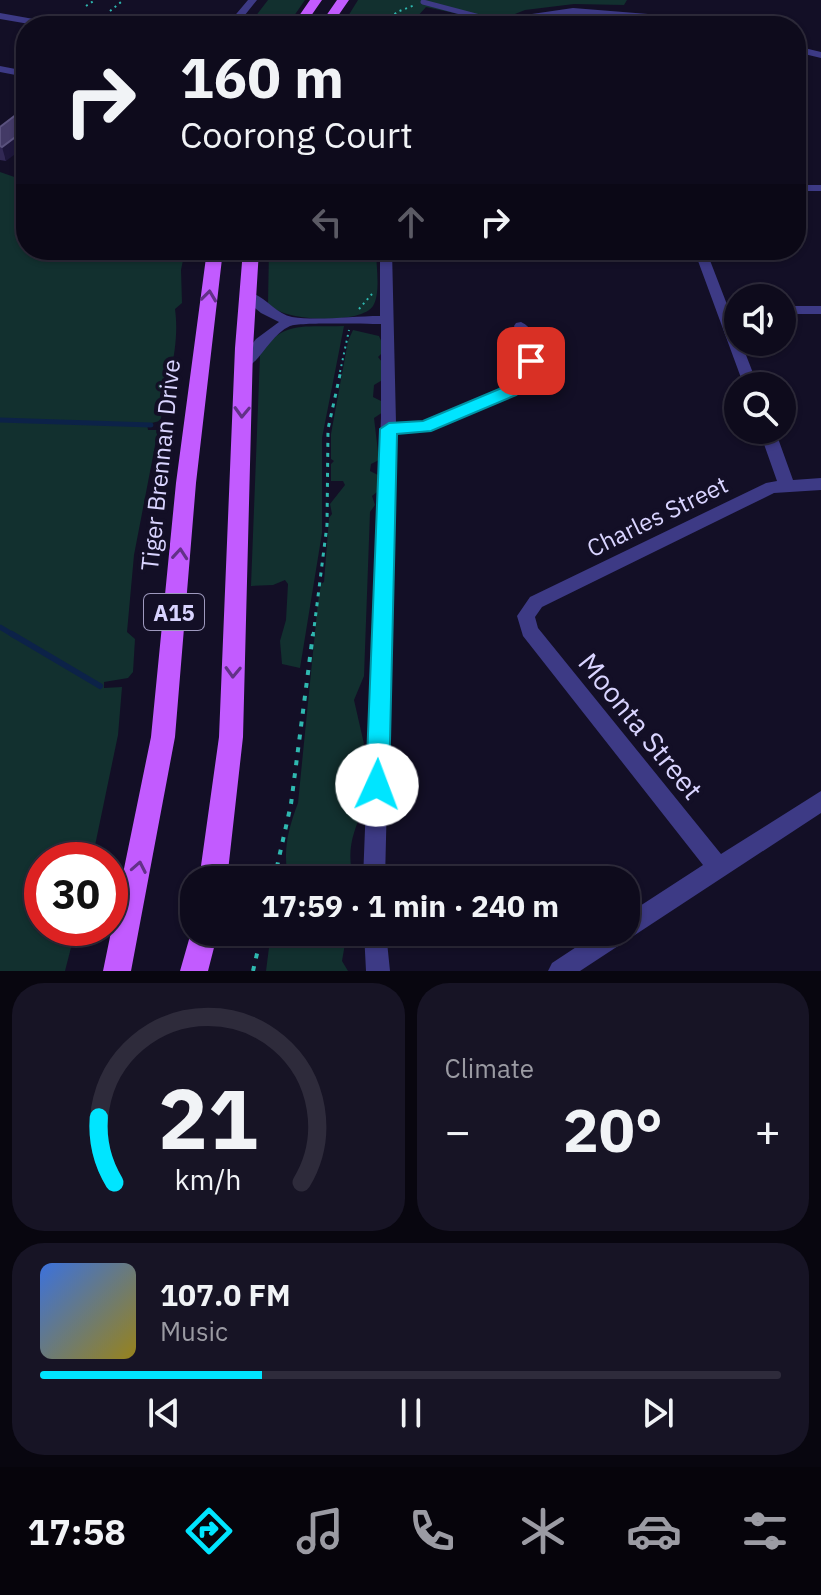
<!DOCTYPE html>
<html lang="en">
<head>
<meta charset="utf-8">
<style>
  :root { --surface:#0e0b1c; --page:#171425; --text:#f1f3f6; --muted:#9b9ba3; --line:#2e2b3b; --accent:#00e5ff }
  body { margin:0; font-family:"IBM Plex Sans",sans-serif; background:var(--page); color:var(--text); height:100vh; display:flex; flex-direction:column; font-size:30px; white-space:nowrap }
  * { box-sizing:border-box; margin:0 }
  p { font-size:26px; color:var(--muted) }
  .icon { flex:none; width:44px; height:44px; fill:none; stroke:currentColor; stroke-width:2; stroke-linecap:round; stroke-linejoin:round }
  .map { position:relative; height:971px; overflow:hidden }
  .drawer { display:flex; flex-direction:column; gap:12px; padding:12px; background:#08060f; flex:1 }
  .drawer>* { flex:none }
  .top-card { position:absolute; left:16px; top:16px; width:790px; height:244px; border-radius:32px; box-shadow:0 2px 6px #0004,0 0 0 2px var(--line); background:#0e0b1c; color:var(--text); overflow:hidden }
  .tools { position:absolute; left:724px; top:284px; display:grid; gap:16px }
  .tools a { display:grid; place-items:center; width:72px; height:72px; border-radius:50%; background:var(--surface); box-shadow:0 2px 6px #0004,0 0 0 2px var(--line); font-size:40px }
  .speed { position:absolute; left:24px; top:842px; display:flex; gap:16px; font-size:40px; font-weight:700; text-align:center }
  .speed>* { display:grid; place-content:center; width:104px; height:104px; border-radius:50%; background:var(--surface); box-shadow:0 2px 6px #0004,0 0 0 2px var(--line); line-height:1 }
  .speed .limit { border:12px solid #d22; background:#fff; color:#111 }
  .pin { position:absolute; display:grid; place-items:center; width:68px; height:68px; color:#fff; margin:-34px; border-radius:16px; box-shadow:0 4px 12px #0006 }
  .me { position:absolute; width:88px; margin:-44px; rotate:2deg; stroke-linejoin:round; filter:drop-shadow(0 0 6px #0008) }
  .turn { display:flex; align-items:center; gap:28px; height:168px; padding:0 32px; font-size:36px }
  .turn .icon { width:104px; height:104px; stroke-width:2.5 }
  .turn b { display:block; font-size:56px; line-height:68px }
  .lanes { display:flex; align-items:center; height:76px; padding:0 32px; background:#0003; justify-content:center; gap:40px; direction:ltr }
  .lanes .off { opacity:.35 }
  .big { font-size:60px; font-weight:800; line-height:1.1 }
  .drawer .card { flex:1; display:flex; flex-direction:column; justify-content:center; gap:12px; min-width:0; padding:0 28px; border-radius:32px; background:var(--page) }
  .drawer .dial { align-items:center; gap:0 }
  .dial svg { height:208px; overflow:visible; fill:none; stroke:var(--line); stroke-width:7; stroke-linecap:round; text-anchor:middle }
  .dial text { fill:var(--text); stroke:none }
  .song { display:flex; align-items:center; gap:24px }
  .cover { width:96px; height:96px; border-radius:12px; background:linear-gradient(135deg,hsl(220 70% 55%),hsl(50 70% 35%)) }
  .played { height:8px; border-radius:4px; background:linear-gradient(90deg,var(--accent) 30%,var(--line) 30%) }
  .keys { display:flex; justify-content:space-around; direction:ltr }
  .heat { display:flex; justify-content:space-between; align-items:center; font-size:44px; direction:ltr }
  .drawer .tiles { flex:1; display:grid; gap:12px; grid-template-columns:1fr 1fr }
  .card:last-child { grid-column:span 2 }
  .trip { position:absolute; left:180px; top:866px; width:460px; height:80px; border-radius:32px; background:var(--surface); box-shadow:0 2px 6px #0004,0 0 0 2px var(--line); font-weight:800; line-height:80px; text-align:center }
  .menu { display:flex; height:128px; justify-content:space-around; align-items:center; background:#06040b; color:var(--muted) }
  .menu .icon { width:56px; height:56px }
  .menu .on { color:var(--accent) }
  .menu b { font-size:36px; color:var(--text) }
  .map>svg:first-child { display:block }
</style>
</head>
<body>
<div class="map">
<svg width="821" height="971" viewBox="0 0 821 971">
  <rect width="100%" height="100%" fill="#130f26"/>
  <path fill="#12302f" d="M268,0H305L287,26H248Z
    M358,0H627L624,5L574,4L525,10L495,22L426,7L409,26H342Z
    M0,172L26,181V250H185L181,270L182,303L175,309C178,332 175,350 171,372C170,378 165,383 164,390C162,401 164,410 160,421L147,424L148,430H158L134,555L127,632L135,639L133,672L128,678L104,682V688L122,687L118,735L92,860H42V928H76L65,971H0Z
    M269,250H376C376,265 381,293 373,306C361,325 280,322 268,303Z
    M344,326L322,438V533L300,668L282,664L280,641L286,620L288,584L285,580L273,585L251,586L260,355C282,319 306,328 344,326Z
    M353,330L379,336L385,350L378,357L386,367L384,379L374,385L373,397L383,402V412L374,418L379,460L371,464L370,471L378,475L377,492L372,496L375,505L370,512L364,676L354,700L364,744L358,758L362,776L359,790L364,808C352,833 346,853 354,880H289C282,853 288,829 298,803L318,602L321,584L324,582L329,518L332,514L330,504L345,485L343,481H331V464L334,461L331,459V434L348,341Z
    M271,932H347L342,961L348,971H266Z"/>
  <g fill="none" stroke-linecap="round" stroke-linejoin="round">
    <path stroke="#0c2248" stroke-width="5" d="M0,420L151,425
      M0,627L15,636"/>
    <path stroke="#0c2248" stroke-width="6" d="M12,634L100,686"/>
    <path stroke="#2fb8b0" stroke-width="2" stroke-dasharray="2 4" stroke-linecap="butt" d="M86,6L95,0
      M110,11L121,2
      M381,26L397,12L415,5
      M359,309L372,294
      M340,372L349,330"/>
    <path stroke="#2fb8b0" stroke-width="3" stroke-dasharray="4 6" stroke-linecap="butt" d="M313,636L327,525L328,429L341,370"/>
    <path stroke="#2fb8b0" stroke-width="4" stroke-dasharray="5 8" stroke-linecap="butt" d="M274,880L291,804L313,634
      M253,971L262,932"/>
    <path stroke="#3d3a85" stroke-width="5" d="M423,2L506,24"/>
    <path fill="#3d3a85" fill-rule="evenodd" d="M248,0H257L236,26H226Z
      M573,8L648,14L701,26C659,26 619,13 577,14C550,14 525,26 498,26L525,15Z
      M0,13L56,23L61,26H41L0,19Z
      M796,46L821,52V58L796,52Z
      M0,66L26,71V77L0,72Z
      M796,185H821V191H796Z
      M380,250H392L396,423L423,422L515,383C529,365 522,345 514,326L516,323L521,322C545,333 539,372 525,389L430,431L396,434L385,880H363L381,418V324C365,324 300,322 290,326C270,335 260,363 243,370L236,365L256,339L279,322L261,313L243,298V292C261,290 274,314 292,317C318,321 353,316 380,316Z
      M694,250H706L738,333V342H741L758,386H744Z
      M782,306H821V314H782Z
      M759,430H775L793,480L821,478V490L774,493L542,607L535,617L538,628L721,854L821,791V813L580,971H548L552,963L599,932H626V915L703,865L523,636L517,616L530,597L766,483L777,481Z
      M364,932H386L390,971H366Z"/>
    <path fill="#c25bff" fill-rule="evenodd" d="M310,0H322L304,26H292Z
      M337,0H349L331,26H319Z
      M207,250H223L196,483L175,737L131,971H103L151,737L176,483Z
      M243,250H259L253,348L243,737L227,880H199L219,737L235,348Z
      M194,922V932H218L208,971H180Z"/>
  </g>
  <path fill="#312854" d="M0,127L6,161L0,160Z"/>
  <path fill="#1d163a" d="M26,129V146L6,161L2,147Z"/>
  <path fill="#433a66" stroke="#5a527e" stroke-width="2" d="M17,114L26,116V129L2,147L0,146V127Z"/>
  <defs><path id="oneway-chevron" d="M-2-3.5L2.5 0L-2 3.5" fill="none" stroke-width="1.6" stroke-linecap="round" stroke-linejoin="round" transform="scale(2)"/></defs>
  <g stroke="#623188">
    <use href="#oneway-chevron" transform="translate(209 296) rotate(-83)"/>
    <use href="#oneway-chevron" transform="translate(242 412) rotate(92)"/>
    <use href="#oneway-chevron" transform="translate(180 554) rotate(-85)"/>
    <use href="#oneway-chevron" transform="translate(233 672) rotate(92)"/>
    <use href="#oneway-chevron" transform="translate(139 867) rotate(-79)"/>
  </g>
  <path fill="#00e5ff" stroke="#0095a6" stroke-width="2" d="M531,355L539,361L531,385L516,395L431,431L397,434L389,785L385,793L377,796L369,793L366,785L380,429L389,423L423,421L504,387L518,378L523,361Z"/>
  <g text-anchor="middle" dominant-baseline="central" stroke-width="8" stroke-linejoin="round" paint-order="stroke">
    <rect fill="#130f26" stroke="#9e99be" stroke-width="2" x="144" y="594" width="60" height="36" rx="6"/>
    <g font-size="22" font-weight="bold" fill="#d9d4ff">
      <text x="174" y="612">A15</text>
    </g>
    <g font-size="24" fill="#d9d4ff" stroke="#130f26">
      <text transform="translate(160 465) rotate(-84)">Tiger Brennan Drive</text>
      <text transform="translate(657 516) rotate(-26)">Charles Street</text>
    </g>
    <g font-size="28" fill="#d9d4ff" stroke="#130f26">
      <text transform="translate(641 726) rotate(51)">Moonta Street</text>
    </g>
  </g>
</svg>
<div class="tools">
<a><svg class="icon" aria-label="sound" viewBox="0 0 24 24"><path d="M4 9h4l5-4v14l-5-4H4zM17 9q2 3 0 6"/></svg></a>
<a><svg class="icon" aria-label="search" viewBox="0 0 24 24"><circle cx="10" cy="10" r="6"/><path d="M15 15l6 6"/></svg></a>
</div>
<div class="speed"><div class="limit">30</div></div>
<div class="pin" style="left:531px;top:361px;background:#d93025"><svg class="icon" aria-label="arrive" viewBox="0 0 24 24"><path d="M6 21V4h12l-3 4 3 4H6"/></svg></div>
<svg class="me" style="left:377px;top:785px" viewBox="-20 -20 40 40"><circle r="19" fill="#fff"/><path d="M0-13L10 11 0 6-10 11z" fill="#00e5ff"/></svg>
<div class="trip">17:59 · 1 min · 240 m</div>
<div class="top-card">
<div class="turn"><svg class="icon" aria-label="right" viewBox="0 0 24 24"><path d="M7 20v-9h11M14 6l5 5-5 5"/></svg><div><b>160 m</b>Coorong Court</div></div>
<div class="lanes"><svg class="icon off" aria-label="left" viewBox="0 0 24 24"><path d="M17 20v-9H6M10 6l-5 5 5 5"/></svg><svg class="icon off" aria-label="ahead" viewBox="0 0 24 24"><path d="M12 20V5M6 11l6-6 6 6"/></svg><svg class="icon" aria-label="right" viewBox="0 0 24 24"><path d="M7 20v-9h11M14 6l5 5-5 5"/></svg></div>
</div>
</div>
<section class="drawer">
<div class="tiles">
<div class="card dial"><svg viewBox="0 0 100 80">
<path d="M14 69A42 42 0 1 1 86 69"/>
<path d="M14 69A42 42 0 0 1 8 44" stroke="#00e5ff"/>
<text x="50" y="56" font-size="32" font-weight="700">21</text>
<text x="50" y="72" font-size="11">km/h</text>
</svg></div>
<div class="card"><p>Climate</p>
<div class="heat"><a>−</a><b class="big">20°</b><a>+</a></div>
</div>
<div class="card">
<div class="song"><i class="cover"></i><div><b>107.0 FM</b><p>Music</p></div></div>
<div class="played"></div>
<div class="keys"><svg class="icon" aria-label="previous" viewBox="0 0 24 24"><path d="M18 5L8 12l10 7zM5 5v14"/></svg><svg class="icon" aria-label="pause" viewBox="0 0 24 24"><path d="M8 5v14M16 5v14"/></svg><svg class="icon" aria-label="next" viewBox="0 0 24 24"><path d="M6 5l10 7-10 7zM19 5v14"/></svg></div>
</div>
</div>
</section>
<nav class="menu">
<b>17:58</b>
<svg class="icon on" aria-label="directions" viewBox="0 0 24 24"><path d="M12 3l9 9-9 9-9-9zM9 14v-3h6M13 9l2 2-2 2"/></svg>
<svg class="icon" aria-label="music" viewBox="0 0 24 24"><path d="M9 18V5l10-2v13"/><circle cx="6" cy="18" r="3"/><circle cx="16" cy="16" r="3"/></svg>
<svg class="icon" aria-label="phone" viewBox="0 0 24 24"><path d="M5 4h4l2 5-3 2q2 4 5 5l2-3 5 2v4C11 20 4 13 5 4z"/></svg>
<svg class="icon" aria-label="climate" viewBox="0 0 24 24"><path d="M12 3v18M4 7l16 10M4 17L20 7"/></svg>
<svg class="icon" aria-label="car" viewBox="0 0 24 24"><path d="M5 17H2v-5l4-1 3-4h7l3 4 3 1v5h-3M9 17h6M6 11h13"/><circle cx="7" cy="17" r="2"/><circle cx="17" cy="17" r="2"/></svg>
<svg class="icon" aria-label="filters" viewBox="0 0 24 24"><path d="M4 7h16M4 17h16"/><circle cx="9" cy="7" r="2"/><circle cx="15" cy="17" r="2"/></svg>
</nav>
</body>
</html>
